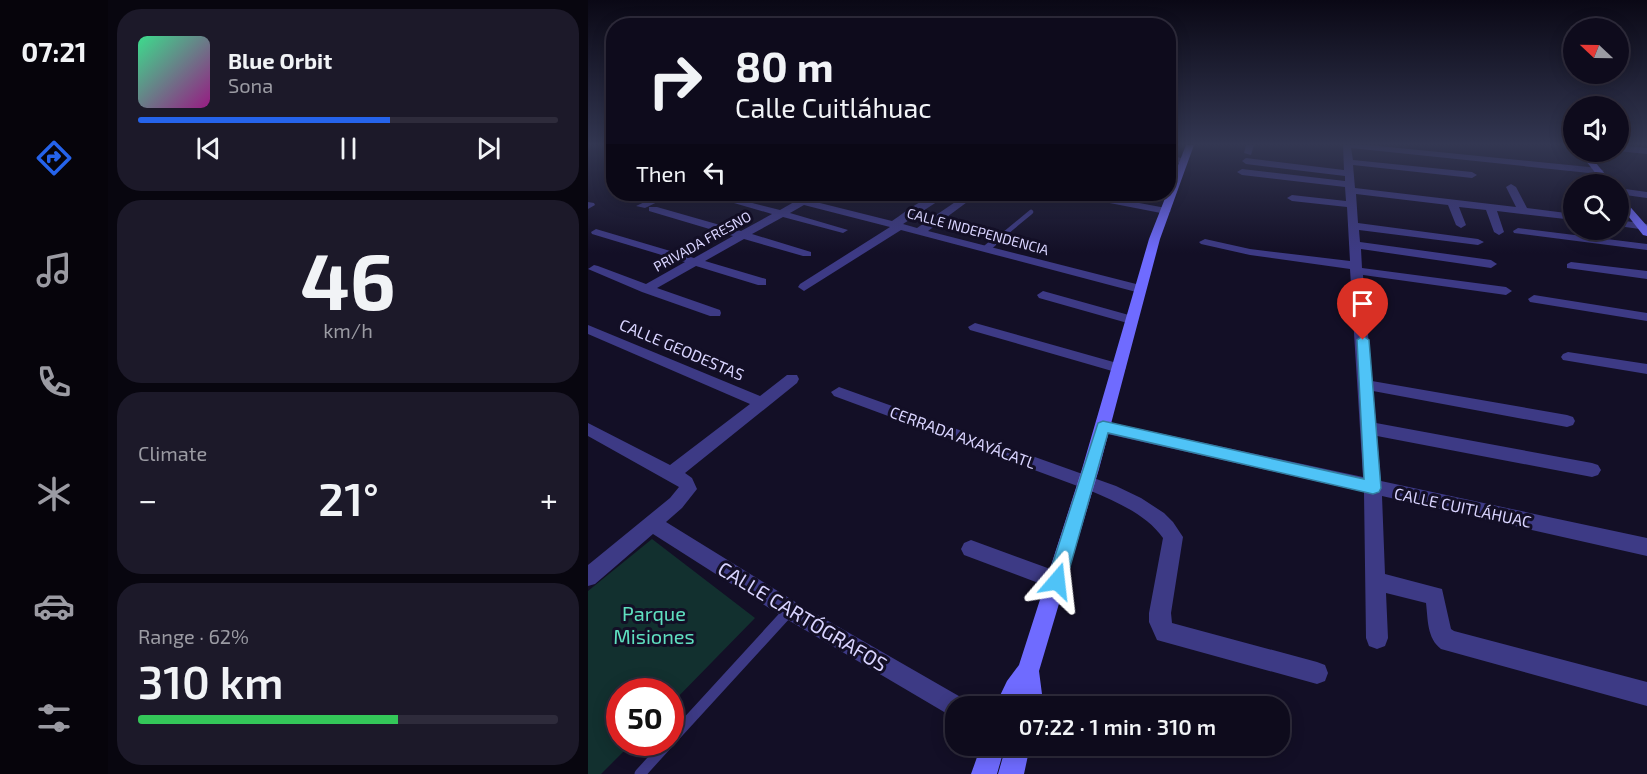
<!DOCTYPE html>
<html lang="en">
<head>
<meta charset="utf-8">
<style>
  :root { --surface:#0e0b1c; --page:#1c1929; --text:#f1f3f6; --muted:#9b9ba3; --line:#2e2b3b; --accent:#2563eb }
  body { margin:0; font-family:"Exo 2",sans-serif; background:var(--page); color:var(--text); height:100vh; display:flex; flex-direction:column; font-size:22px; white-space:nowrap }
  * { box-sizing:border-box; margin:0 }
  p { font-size:20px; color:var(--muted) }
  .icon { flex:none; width:33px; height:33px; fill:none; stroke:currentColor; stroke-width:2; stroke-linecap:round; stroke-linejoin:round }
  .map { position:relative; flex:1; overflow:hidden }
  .drawer { display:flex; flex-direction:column; gap:9px; padding:9px; background:#08060f; width:480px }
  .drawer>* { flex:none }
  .hud { position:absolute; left:18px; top:18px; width:570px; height:183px; border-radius:24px; box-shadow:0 3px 15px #0003,0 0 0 2px var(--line); background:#0e0b1c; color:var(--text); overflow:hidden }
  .needle { width:39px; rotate:292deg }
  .buttons { position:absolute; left:975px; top:18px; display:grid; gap:12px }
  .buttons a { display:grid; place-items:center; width:66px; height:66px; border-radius:50%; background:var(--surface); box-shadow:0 3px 15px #0003,0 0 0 2px var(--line); font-size:30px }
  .speed { position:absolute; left:18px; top:678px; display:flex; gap:12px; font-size:30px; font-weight:700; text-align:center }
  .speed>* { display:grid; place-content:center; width:78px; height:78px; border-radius:50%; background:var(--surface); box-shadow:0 3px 15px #0003,0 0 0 2px var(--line); line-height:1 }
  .speed .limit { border:9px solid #d22; background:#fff; color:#111 }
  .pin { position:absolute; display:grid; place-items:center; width:51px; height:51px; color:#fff; margin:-62px -26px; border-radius:50% 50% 50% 0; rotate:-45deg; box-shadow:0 0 6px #0007 }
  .pin .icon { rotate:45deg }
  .me { position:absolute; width:66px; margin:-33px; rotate:17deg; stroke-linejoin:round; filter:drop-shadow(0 0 4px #0008) }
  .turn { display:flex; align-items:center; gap:21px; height:126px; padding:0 30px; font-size:27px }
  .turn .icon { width:78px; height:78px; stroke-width:2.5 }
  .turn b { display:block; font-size:42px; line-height:51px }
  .then { display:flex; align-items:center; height:57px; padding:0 30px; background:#0003; gap:12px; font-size:22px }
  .big { font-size:45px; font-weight:600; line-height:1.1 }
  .drawer .widget { flex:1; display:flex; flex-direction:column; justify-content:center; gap:9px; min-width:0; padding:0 21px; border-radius:24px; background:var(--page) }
  .drawer .dial { align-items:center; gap:0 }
  .dial b { font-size:78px; line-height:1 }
  .song { display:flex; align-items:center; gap:18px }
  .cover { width:72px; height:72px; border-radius:9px; background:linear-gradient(135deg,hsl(150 70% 55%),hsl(310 70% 35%)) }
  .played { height:6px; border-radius:3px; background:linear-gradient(90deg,var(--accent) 60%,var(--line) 60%) }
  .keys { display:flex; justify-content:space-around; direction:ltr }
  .heat { display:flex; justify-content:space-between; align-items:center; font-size:33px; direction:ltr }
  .charge { height:9px; border-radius:4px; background:linear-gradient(90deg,#34c759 62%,var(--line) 0) }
  .trip { position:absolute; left:357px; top:696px; width:345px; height:60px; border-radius:24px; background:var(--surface); box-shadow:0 3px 15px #0003,0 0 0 2px var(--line); font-weight:600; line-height:60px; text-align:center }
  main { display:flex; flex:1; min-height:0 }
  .tabs { display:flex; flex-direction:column; width:108px; justify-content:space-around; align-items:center; background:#06040b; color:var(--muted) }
  .tabs .icon { width:42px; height:42px }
  .tabs .current { color:var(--accent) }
  .tabs b { font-size:27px; color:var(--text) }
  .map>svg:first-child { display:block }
</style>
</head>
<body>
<main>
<nav class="tabs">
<b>07:21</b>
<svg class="icon current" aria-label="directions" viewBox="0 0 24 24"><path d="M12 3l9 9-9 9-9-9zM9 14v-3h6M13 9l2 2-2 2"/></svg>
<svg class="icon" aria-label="music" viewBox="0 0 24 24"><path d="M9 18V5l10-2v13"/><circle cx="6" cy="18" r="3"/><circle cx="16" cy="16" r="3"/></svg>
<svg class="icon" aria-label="phone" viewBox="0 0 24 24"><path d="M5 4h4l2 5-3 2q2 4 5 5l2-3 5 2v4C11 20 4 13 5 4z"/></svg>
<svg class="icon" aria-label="climate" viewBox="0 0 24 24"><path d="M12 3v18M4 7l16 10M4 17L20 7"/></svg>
<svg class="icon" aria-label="car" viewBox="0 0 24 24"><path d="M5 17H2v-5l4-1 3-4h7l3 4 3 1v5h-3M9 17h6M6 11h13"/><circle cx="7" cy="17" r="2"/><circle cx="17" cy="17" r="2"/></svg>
<svg class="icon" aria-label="filters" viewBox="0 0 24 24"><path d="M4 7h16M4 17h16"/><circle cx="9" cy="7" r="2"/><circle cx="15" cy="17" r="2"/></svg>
</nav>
<section class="drawer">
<div class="widget">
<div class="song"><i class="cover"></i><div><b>Blue Orbit</b><p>Sona</p></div></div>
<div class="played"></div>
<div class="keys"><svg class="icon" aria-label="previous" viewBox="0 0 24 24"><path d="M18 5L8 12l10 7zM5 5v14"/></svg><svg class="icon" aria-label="pause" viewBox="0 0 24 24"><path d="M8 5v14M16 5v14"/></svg><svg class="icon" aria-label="next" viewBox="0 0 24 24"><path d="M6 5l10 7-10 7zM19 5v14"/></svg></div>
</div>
<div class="widget dial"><b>46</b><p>km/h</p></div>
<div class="widget"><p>Climate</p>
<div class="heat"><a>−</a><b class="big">21°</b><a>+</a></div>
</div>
<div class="widget"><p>Range · 62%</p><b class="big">310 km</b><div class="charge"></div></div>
</section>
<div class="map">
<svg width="1059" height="774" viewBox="0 0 1059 774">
  <rect width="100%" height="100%" fill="#130f26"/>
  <path fill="#12302f" d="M64,539L167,618L83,704L82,692H32V742L44,743L13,774H0V591Z"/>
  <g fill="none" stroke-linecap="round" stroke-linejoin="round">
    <path stroke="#3d3a85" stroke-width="4.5" d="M403,245L443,212"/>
    <path stroke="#3d3a85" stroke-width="7" d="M399,248L405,243"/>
    <path stroke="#3d3a85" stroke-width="11" d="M82,741L201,611
      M52,774L81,742"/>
    <path fill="#3d3a85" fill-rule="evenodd" d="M658,145H666L663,155L656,153Z
      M755,145H781L1011,168L1016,171L1011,174L763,148L765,160L884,172L889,175L884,178L765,165L767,188L928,207L918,187L923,184L928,187L939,208L986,214V220L909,211L916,232L911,235L906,232L898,210L871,207L878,225L873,228L868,225L860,205L768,194L770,223L890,239L896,242L890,245L771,230L772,242L903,260L909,264L903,268L773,249L774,268L918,287L924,291L918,295L775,275L784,381L979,415L985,417L987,421L985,425L979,427L785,391L788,423L1004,463L1010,465L1013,470L1010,475L1004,477L789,436L793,481L1059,538V556L794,496L797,574L854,589L863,629L866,631L1059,682V706L853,649C839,638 840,620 838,603L798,593L800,638L797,646L789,649L781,646L778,638L776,492L515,433L509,431L507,427L509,423L515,421L775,477L762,269L662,255L613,244L611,242L617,239L662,249L762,261L759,207L704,201L699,198L704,195L758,201L757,187L654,175L649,172L654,169L757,181V176L658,164L654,161L658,158L756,170Z
      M1030,145L1059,148V154L1030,151Z
      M580,155L598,159L599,161L595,164L580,161Z
      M1030,188L1059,192V198L1030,194Z
      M74,194H86L57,208L48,206Z
      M115,194H129L192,210L206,202L181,194H196L304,221C322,209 338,194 361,194L315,224L329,228L379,194H390L340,231L556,286L558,289L552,293L313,230L216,291L210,287L212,284L302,227L216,205L202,213L260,230L255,233L195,217L164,234L223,252V256H215L156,239L117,261L178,279V285H170L108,266L69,288L132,310L133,313L132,316H122L54,292L0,269L6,265L10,266L58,284L97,262L4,234L3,232L8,229L106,258L145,236L61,211V207H69L153,231L184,214Z
      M492,194H503L578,208L583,211L578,214L496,198L493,197Z
      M0,202L6,203L7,205L0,209Z
      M1030,220L1059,224V230L1030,226Z
      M930,228L1059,244V250L926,233L925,231Z
      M983,262L1059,271V279L979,268V264Z
      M455,291L548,317L550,320L543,324L451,298L449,295Z
      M946,295L1059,313V321L942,302L940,299Z
      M387,323L536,365L538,368L531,373L382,330L380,327Z
      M0,325L172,396L199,375H209L211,379L209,383L97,473L104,478L109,489L94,508L78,522L209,603L376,699L380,706H368V719L195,617L65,534L7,584L0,586V565L82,498L91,487L0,436V423L82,465L162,404L0,334Z
      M980,352L1059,364V374L975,360L973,357L975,354Z
      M251,387L528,486L553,498L576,513L585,522L595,537L583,613L584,623L729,662L737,665L740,673L737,681L729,684L569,640L561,622V613L575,538C559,515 529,502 503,491L246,396L243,392Z
      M383,540L476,574L479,581L476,588L469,590L376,555L373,549L376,543Z"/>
    <path fill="#6f6bff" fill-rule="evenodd" d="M598,145H606L572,239L511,469L451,671L454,694L452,706H407L419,681L431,665L494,469L561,239Z
      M991,152H999L1025,184H1016Z
      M1030,193L1059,226V236L1055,235L1030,203Z
      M393,746H417L409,774H383Z
      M418,746H442L436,774H410Z"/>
  </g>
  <linearGradient id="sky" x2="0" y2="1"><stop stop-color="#0a0815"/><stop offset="0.57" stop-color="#333752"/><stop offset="1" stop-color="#333752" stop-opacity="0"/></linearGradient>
  <rect width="1059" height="253" fill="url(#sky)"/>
  <path fill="#4fc3f7" stroke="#337fa1" stroke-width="1.5" d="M775,336L781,340L793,488L791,492L785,494L520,433L478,581L475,587L469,589L462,587L459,581L510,423L515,421L776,479L769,340Z"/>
  <g text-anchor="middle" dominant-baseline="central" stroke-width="6" stroke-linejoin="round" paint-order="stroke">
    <g font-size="14" fill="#d9d4ff" stroke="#130f26">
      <text transform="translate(390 231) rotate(15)">CALLE INDEPENDENCIA</text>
      <text transform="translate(114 241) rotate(-29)">PRIVADA FRESNO</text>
    </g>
    <g font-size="16" fill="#d9d4ff" stroke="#130f26">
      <text transform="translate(94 349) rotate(23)">CALLE GEODESTAS</text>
      <text transform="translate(375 437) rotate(20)">CERRADA AXAYÁCATL</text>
      <text transform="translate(875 507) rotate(12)">CALLE CUITLÁHUAC</text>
    </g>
    <g font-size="20" fill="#5fe0c0" stroke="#130f26">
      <text x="66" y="613">Parque<tspan x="66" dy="23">Misiones</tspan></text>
    </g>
    <g font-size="20" fill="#d9d4ff" stroke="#130f26">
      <text transform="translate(215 616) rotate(31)">CALLE CARTÓGRAFOS</text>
    </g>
  </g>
</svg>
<div class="buttons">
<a><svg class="needle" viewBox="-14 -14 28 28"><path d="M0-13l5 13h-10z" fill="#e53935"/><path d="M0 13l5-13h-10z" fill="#9b9ba3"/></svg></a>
<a><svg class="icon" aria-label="sound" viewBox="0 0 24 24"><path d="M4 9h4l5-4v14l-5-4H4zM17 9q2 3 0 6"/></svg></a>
<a><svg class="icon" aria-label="search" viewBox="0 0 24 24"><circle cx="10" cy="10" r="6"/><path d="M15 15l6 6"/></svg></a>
</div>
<div class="speed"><div class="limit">50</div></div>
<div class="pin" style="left:775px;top:340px;background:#d93025"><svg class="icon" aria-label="arrive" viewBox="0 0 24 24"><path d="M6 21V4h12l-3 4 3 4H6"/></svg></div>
<svg class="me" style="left:469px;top:581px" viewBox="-20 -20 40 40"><path d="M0-17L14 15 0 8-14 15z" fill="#4fc3f7" stroke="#fff" stroke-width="4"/></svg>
<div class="trip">07:22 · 1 min · 310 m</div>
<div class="hud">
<div class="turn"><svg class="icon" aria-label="right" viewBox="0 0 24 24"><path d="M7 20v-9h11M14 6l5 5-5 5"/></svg><div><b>80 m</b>Calle Cuitláhuac</div></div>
<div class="then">Then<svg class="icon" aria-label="left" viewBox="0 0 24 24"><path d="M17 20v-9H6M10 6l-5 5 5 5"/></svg></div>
</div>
</div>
</main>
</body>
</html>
